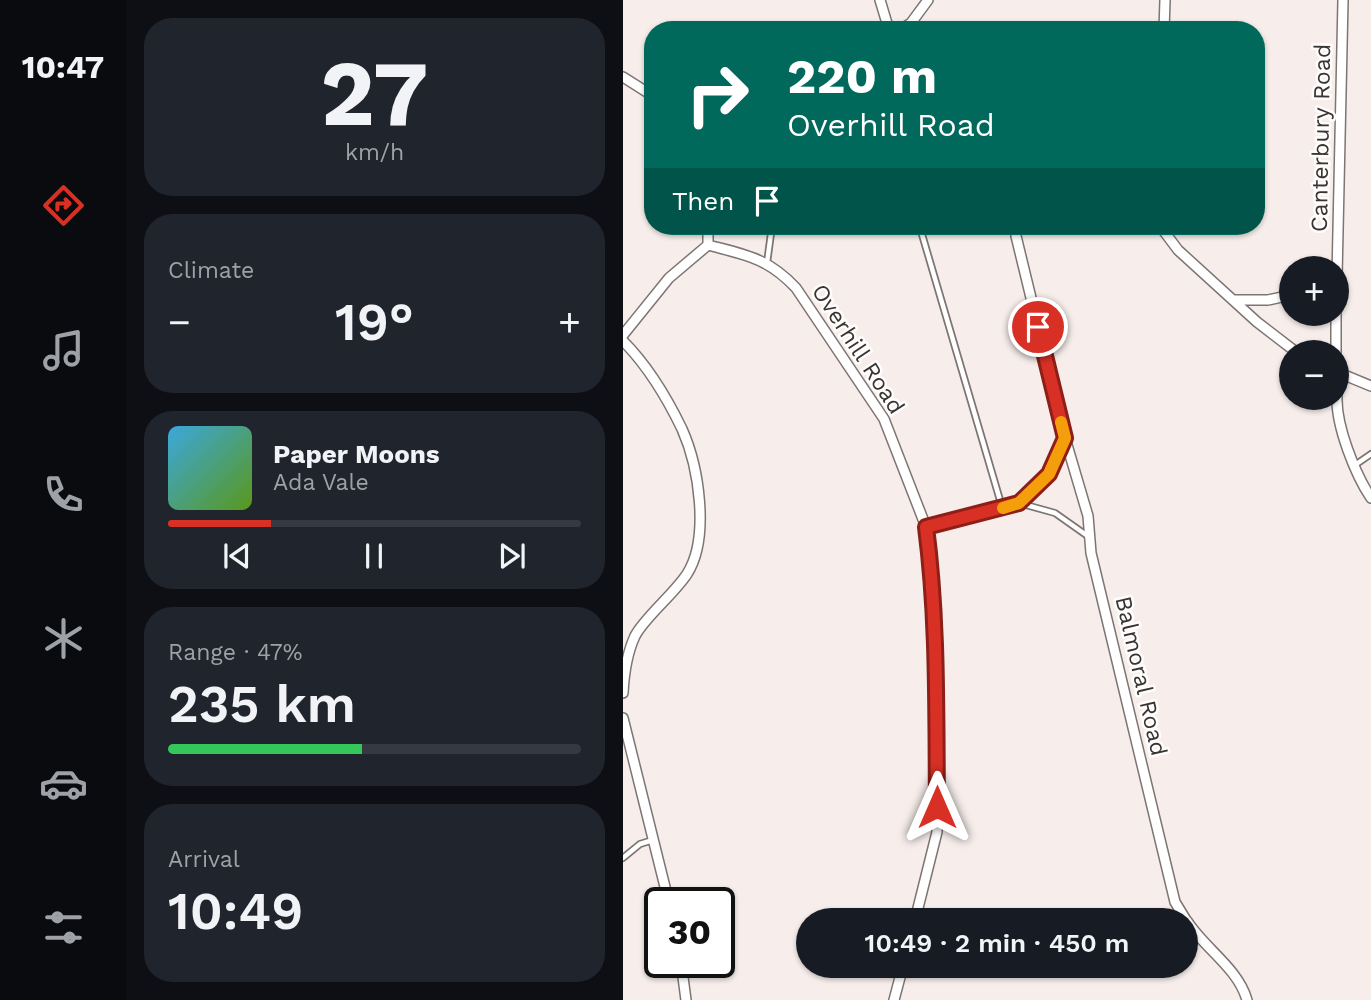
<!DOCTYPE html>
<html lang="en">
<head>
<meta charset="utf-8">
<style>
  :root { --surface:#171b24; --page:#20242c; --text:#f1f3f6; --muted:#9ea1a6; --line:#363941; --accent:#d93025 }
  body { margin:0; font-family:"Work Sans",sans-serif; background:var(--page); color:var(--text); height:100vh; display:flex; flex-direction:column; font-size:26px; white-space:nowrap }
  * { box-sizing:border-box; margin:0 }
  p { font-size:23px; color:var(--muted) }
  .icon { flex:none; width:38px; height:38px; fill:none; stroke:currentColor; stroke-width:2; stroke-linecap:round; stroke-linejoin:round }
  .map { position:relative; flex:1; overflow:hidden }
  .panel { display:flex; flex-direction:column; gap:18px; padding:18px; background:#0d0f14; width:497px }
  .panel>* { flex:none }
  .guide { position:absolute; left:21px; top:21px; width:621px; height:214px; border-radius:28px; box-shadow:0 2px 5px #0004; background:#00695c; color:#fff; overflow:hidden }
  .controls { position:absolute; left:656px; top:256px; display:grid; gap:14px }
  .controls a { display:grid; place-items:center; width:70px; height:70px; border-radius:50%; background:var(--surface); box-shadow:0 2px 5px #0004; font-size:35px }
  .speed { position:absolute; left:21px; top:887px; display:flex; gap:14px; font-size:35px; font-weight:700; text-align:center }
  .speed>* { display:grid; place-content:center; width:91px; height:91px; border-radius:50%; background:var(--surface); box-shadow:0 2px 5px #0004; line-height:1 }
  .speed .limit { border:4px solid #111; border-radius:10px; background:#fff; color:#111 }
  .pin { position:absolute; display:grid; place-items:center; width:60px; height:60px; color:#fff; margin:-30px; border:4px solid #fff; border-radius:50%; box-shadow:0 2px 7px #0007 }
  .me { position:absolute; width:77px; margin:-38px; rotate:0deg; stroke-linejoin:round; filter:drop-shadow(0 0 5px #0008) }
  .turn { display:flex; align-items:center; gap:24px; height:147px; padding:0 28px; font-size:32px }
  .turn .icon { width:91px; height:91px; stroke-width:2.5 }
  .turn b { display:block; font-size:49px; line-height:60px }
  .then { display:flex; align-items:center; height:66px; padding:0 28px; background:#0003; gap:14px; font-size:26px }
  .big { font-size:52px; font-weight:600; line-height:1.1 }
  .panel .tile { flex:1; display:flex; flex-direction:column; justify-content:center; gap:10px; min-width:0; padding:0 24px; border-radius:28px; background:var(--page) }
  .panel .dial { align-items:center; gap:0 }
  .dial b { font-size:91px; line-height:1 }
  .song { display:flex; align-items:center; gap:21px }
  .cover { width:84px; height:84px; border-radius:10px; background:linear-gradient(135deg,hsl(200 70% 55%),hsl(90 70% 35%)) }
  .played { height:7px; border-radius:4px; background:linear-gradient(90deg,var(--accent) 25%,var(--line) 25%) }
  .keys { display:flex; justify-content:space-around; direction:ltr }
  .heat { display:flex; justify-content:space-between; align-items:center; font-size:38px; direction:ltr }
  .charge { height:10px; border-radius:5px; background:linear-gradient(90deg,#34c759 47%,var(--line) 0) }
  .trip { position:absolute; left:173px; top:908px; width:402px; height:70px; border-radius:35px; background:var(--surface); box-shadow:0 2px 5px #0004; font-weight:600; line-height:70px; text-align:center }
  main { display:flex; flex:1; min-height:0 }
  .tab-bar { display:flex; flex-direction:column; width:126px; justify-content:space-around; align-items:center; background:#090b0e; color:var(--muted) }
  .tab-bar .icon { width:49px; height:49px }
  .tab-bar .selected { color:var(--accent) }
  .tab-bar b { font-size:32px; color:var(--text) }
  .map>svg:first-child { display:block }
</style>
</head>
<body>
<main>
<nav class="tab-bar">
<b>10:47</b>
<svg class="icon selected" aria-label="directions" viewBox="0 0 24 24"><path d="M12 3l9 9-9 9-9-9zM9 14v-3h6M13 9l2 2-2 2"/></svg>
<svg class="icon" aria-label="music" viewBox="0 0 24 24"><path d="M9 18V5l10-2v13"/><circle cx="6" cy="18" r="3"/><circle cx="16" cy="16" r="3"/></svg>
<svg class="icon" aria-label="phone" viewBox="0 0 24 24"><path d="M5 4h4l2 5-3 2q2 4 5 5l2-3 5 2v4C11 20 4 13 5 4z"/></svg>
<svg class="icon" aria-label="climate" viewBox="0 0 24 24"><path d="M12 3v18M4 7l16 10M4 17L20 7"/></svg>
<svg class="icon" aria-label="car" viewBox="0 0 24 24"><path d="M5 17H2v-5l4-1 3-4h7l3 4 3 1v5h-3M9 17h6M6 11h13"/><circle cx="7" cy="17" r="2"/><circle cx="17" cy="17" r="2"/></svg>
<svg class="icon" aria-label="filters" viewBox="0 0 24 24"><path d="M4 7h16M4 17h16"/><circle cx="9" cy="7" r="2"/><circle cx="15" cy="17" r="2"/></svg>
</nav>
<section class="panel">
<div class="tile dial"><b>27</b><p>km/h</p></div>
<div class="tile"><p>Climate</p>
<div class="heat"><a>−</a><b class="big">19°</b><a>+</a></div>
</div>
<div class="tile">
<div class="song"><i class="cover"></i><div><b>Paper Moons</b><p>Ada Vale</p></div></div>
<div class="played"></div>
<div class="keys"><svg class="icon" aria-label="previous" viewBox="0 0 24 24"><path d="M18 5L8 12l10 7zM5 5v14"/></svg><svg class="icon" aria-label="pause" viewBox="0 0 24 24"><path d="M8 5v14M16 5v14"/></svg><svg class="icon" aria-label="next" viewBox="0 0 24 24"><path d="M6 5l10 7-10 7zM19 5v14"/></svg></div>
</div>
<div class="tile"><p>Range · 47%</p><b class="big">235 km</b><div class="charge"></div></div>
<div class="tile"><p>Arrival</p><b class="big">10:49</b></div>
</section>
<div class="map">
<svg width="748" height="1000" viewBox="0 0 748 1000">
  <rect width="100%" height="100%" fill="#f7eeeb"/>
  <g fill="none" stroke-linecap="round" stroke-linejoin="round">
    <g stroke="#7d7572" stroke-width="8">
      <path id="lane" d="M299,226L298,231L379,507
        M144,263L149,226
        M732,465L748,454
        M396,503L432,513L466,537
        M0,858L17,844L30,840"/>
    </g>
    <g stroke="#7d7572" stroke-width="12">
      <path id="street" d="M257,0L266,30
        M277,30L288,23L305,0
        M541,30L542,0
        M0,77L30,96
        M85,226V245
        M537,226L555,250L634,322L673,352
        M85,245C123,255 145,258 173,288L261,419L303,527L311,588L313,626L314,832L292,920
        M714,277L720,0
        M610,300H645L668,295
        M0,335L46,278L85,245
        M0,341C24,365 44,398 59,429C76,467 87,538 64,574C51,594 21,618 12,636C4,653 1,674 0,693
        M713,352V313
        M714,372L748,386
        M714,397C713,426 732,474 748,498
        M442,438L465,516L468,553L552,902L563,920
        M303,527L396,503L427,474L442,438L393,236V226
        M0,718L46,903
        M564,921C581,948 615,968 624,1000
        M58,962L63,1000
        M271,1000L280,966"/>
    </g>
    <use href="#lane" stroke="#fff" stroke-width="4.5"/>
    <use href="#street" stroke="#fff" stroke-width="9"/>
  </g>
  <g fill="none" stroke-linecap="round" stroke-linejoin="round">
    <g stroke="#8d1f18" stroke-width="18">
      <path id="route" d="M314,807C313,713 315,620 303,527L396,503L426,474L442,438L415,327"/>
    </g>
    <use href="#route" stroke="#d93025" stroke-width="12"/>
    <path stroke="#f59e0b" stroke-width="12" d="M380,508L396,503L426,474L442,438L438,422"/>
  </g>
  <g text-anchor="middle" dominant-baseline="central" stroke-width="5" stroke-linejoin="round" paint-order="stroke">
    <g font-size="23" fill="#373433" stroke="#fffdfc">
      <text transform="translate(698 138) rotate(-89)">Canterbury Road</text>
      <text transform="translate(235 349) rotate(57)">Overhill Road</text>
      <text transform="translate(518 676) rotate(77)">Balmoral Road</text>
    </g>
  </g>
</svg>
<div class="controls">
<a>+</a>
<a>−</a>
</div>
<div class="speed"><div class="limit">30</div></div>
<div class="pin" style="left:415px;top:327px;background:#d93025"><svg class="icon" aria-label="arrive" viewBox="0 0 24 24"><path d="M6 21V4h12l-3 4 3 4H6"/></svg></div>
<svg class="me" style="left:314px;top:807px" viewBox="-20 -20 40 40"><path d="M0-17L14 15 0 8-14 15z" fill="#d93025" stroke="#fff" stroke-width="4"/></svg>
<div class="trip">10:49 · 2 min · 450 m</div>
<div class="guide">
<div class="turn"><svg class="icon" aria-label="right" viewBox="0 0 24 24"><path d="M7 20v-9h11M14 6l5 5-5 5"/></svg><div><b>220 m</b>Overhill Road</div></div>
<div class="then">Then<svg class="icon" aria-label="arrive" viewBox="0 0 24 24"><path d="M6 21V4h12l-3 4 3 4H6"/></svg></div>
</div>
</div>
</main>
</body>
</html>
